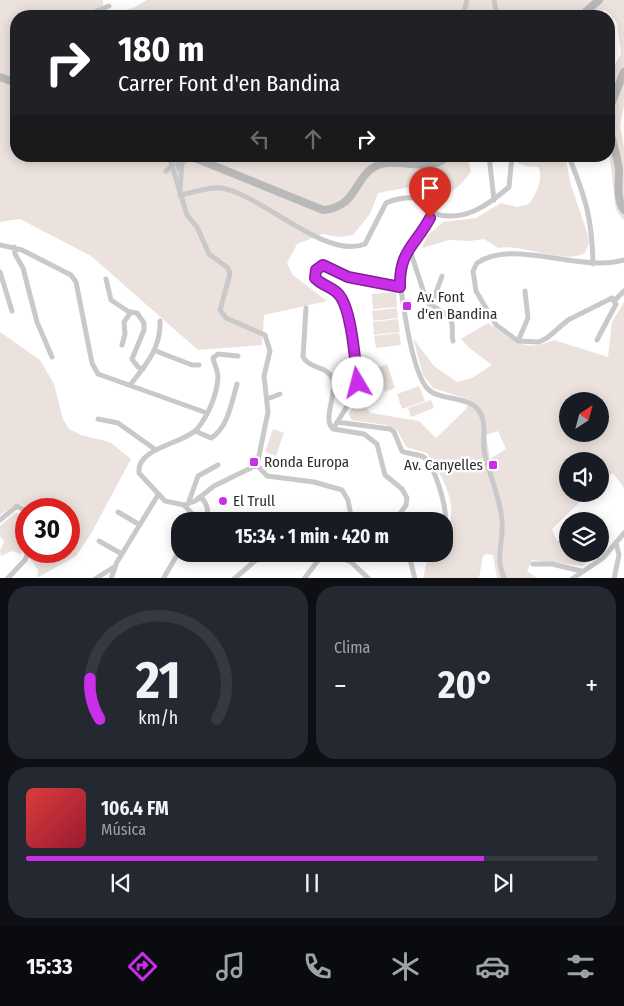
<!DOCTYPE html>
<html lang="es">
<head>
<meta charset="utf-8">
<style>
  :root { --surface:#171b24; --page:#242831; --text:#f1f3f6; --muted:#9ea1a6; --line:#363941; --accent:#c92fe8 }
  body { margin:0; font-family:"Fira Sans Condensed",sans-serif; background:var(--page); color:var(--text); height:100vh; display:flex; flex-direction:column; font-size:19px; white-space:nowrap }
  * { box-sizing:border-box; margin:0 }
  p { font-size:16px; color:var(--muted) }
  .icon { flex:none; width:28px; height:28px; fill:none; stroke:currentColor; stroke-width:2; stroke-linecap:round; stroke-linejoin:round }
  .map { position:relative; height:578px; overflow:hidden }
  .details { display:flex; flex-direction:column; gap:8px; padding:8px; background:#0d0f14; flex:1 }
  .details>* { flex:none }
  .banner { position:absolute; left:10px; top:10px; width:605px; height:152px; border-radius:20px; box-shadow:0 2px 12px #0003; background:#202124; color:#fff; overflow:hidden }
  .needle { width:32px; rotate:36deg }
  .controls { position:absolute; left:559px; top:392px; display:grid; gap:10px }
  .controls a { display:grid; place-items:center; width:50px; height:50px; border-radius:50%; background:var(--surface); box-shadow:0 2px 12px #0003; font-size:25px }
  .speed { position:absolute; left:15px; top:498px; display:flex; gap:10px; font-size:25px; font-weight:700; text-align:center }
  .speed>* { display:grid; place-content:center; width:65px; height:65px; border-radius:50%; background:var(--surface); box-shadow:0 2px 12px #0003; line-height:1 }
  .speed .limit { border:8px solid #d22; background:#fff; color:#111 }
  .pin { position:absolute; display:grid; place-items:center; width:42px; height:42px; color:#fff; margin:-51px -21px; border-radius:50% 50% 50% 0; rotate:-45deg; box-shadow:0 0 5px #0007 }
  .pin .icon { rotate:45deg }
  .me { position:absolute; width:55px; margin:-28px; rotate:352deg; stroke-linejoin:round; filter:drop-shadow(0 0 4px #0008) }
  .turn { display:flex; align-items:center; gap:18px; height:105px; padding:0 25px; font-size:22px }
  .turn .icon { width:65px; height:65px; stroke-width:2.5 }
  .turn b { display:block; font-size:35px; line-height:42px }
  .lanes { display:flex; align-items:center; height:48px; padding:0 25px; background:#0003; justify-content:center; gap:25px; direction:ltr }
  .lanes .off { opacity:.35 }
  .big { font-size:38px; font-weight:700; line-height:1.1 }
  .details .widget { flex:1; display:flex; flex-direction:column; justify-content:center; gap:8px; min-width:0; padding:0 18px; border-radius:20px; background:var(--page) }
  .details .dial { align-items:center; gap:0 }
  .dial svg { height:130px; overflow:visible; fill:none; stroke:var(--line); stroke-width:7; stroke-linecap:round; text-anchor:middle }
  .dial text { fill:var(--text); stroke:none }
  .song { display:flex; align-items:center; gap:15px }
  .cover { width:60px; height:60px; border-radius:8px; background:linear-gradient(135deg,hsl(0 70% 55%),hsl(350 70% 35%)) }
  .played { height:5px; border-radius:2px; background:linear-gradient(90deg,var(--accent) 80%,var(--line) 80%) }
  .keys { display:flex; justify-content:space-around; direction:ltr }
  .heat { display:flex; justify-content:space-between; align-items:center; font-size:28px; direction:ltr }
  .details .tiles { flex:1; display:grid; gap:8px; grid-template-columns:1fr 1fr }
  .widget:last-child { grid-column:span 2 }
  .trip { position:absolute; left:171px; top:512px; width:282px; height:50px; border-radius:20px; background:var(--surface); box-shadow:0 2px 12px #0003; font-weight:700; line-height:50px; text-align:center }
  .dock { display:flex; height:80px; justify-content:space-around; align-items:center; background:#090b0e; color:var(--muted) }
  .dock .icon { width:35px; height:35px }
  .dock .current { color:var(--accent) }
  .dock b { font-size:22px; color:var(--text) }
  .map>svg:first-child { display:block }
</style>
</head>
<body>
<div class="map">
<svg width="624" height="579" viewBox="0 0 624 579">
  <rect width="100%" height="100%" fill="#fff"/>
  <path fill="#ece2dd" fill-rule="evenodd" d="M0,0H103V9L113,14L135,7L147,0H624V105L620,125L624,147V221L616,210L609,150V75L621,54L617,23L610,14L604,10L592,16H16V156H467L471,171C465,182 450,195 438,199L415,186L378,193L370,214L353,235L339,237L322,234L297,244L287,263L293,275L327,301L264,315L262,345L198,350L91,256L20,219L0,222Z
    M517,156H565L571,185L588,235L589,243L585,253C564,265 521,243 498,248L484,239L470,241L449,240L422,248L427,236L443,222L476,218L501,203L517,207L529,204C536,195 544,177 538,167L526,166L518,163Z
    M396,292L397,307L373,309L372,294Z
    M624,302V488L613,473L600,483V461H568V494H588L552,529L557,540L567,545L568,554H594L596,557L582,566L532,560L527,571L537,578H497L493,555L486,554L483,556L479,578H423L429,554H445C445,540 450,528 451,515C453,493 438,470 427,453L406,447L397,430L386,425L351,420L349,413L359,399L371,413L419,421L436,438L466,409L470,400L433,388L423,375L413,338L434,366L457,382L472,378L492,365L468,347L461,339L488,323C513,341 524,353 554,340L608,357L612,322ZM568,401H600V434H568ZM498,431L506,449L490,459L486,435Z
    M397,308L398,318L373,321L372,311Z
    M398,319L400,332L374,335L373,322Z
    M0,332L40,360L54,384L63,419L69,429L81,435L110,442L131,459L92,532L76,556L37,578L38,570L31,560L35,551H69V509H30L18,503L0,515Z
    M399,333L401,345L376,348L374,336Z
    M387,364L395,388L385,392L377,368Z
    M419,386L425,401L402,409L397,394Z
    M431,400L434,408L411,417L408,408Z
    M273,429L284,433L276,456L265,452Z
    M15,513H22L26,517V544L21,554L12,551L1,556L0,550L4,542L0,536V526Z"/>
  <g fill="none" stroke-linecap="round" stroke-linejoin="round">
    <path stroke="#c9c9c9" stroke-width="5" d="M494,0L497,16
      M85,16L109,6
      M463,16L467,0
      M169,156L187,215L197,227L209,254L228,268L230,274L220,310L226,318L265,335L270,351L264,376L268,412L257,465
      M177,156L179,170
      M489,156L494,200
      M572,156L571,162C587,202 592,221 593,264
      M166,171L173,165
      M180,190L182,163L190,156
      M180,195C192,193 210,186 222,188C264,196 325,260 365,244L386,203C398,197 434,191 431,215C430,222 423,228 419,234C406,250 398,268 401,289C404,311 413,372 427,388C441,404 477,392 483,420C485,430 483,440 484,450C488,473 500,496 502,520C504,541 494,559 505,579
      M431,213C463,223 486,207 509,187L512,156
      M0,245L22,250L71,275L76,282L92,363L98,374L207,413
      M14,247L15,254L23,268L37,322L52,357
      M409,247L426,299C432,309 446,310 451,321C454,327 451,334 453,341
      M0,272L12,311
      M106,279L111,300L129,312L137,313L144,323V330L132,359L138,367L143,369
      M615,300L624,291
      M429,304L433,301L442,276
      M306,308L303,357C310,370 328,365 333,380C337,394 322,419 333,429
      M597,340L616,304L612,298L568,320L547,338L539,342L518,341L496,325L476,291L473,271L477,263C514,238 579,273 624,260
      M518,341L528,318L525,291
      M122,345L125,334L124,322L131,312
      M156,351L192,365H199
      M238,356L218,354L213,358C214,364 218,370 218,377C217,394 209,414 198,428C185,444 136,447 139,473L165,501L184,505L195,501L214,486L257,465L267,476L314,482L342,490L348,500L352,521
      M130,385C146,365 161,348 160,321
      M267,399L280,394
      M98,419L118,423L156,450
      M337,422L390,429L394,432L402,451C409,455 419,453 425,458C435,467 448,510 445,523
      M333,429L357,390L358,383C355,362 352,312 340,296C334,287 322,286 315,278L316,270L323,265L348,277L400,287
      M333,429L364,434L377,444L385,475L402,489L407,498L406,505L395,521
      M195,431L211,438C228,428 232,401 237,384
      M188,504L198,476L218,465
      M184,505L199,521
      M118,512L140,525
      M207,516C225,522 245,508 260,521
      M0,520L17,506L26,511
      M199,521L204,520C211,512 207,504 201,497
      M99,541L122,554
      M333,554L351,562L369,579
      M206,556L207,554
      M410,559L415,579
      M533,564H552L581,571
      M7,579L25,560L29,551
      M95,579L114,567
      M111,579L117,562L158,495
      M163,579L180,550
      M234,579L263,554
      M304,579L323,554
      M572,579L603,558L624,533
      M614,579L619,555L616,543"/>
    <path stroke="#b9b9b9" stroke-width="8" d="M581,16L599,0
      M0,77L16,83
      M609,109L624,72
      M609,129C613,143 618,157 619,171C619,184 616,199 624,210
      M190,156L323,210C360,207 353,173 381,164C403,158 430,174 448,156"/>
  </g>
  <g fill="none" stroke-linecap="round" stroke-linejoin="round">
    <g stroke="#831f97" stroke-width="12">
      <path id="route" d="M358,383C355,362 352,312 340,296C334,287 322,286 315,278L316,270L323,265L348,277L400,287C399,251 415,246 430,218"/>
    </g>
    <use href="#route" stroke="#c92fe8" stroke-width="9"/>
  </g>
  <g fill="#c92fe8" stroke="#fff" stroke-width="2">
    <rect x="402" y="301" width="10" height="10" rx="2.5"/>
    <rect x="249" y="457" width="10" height="10" rx="2.5"/>
    <rect x="488" y="460" width="10" height="10" rx="2.5"/>
    <circle cx="223" cy="501" r="5"/>
  </g>
  <g text-anchor="middle" dominant-baseline="central" stroke-width="5" stroke-linejoin="round" paint-order="stroke">
    <g font-size="15" fill="#2f2f2f" stroke="#fff" text-anchor="start">
      <text x="417" y="297">Av. Font<tspan x="417" dy="17">d'en Bandina</tspan></text>
      <text x="264" y="462">Ronda Europa</text>
      <text x="483" y="465" text-anchor="end">Av. Canyelles</text>
      <text x="233" y="501">El Trull</text>
    </g>
  </g>
</svg>
<div class="controls">
<a><svg class="needle" viewBox="-14 -14 28 28"><path d="M0-13l5 13h-10z" fill="#e53935"/><path d="M0 13l5-13h-10z" fill="#9ea1a6"/></svg></a>
<a><svg class="icon" aria-label="sound" viewBox="0 0 24 24"><path d="M4 9h4l5-4v14l-5-4H4zM17 9q2 3 0 6"/></svg></a>
<a><svg class="icon" aria-label="layers" viewBox="0 0 24 24"><path d="M12 4l9 5-9 5-9-5zM3 14l9 5 9-5"/></svg></a>
</div>
<div class="speed"><div class="limit">30</div></div>
<div class="pin" style="left:430px;top:218px;background:#d93025"><svg class="icon" aria-label="arrive" viewBox="0 0 24 24"><path d="M6 21V4h12l-3 4 3 4H6"/></svg></div>
<svg class="me" style="left:358px;top:383px" viewBox="-20 -20 40 40"><circle r="19" fill="#fff"/><path d="M0-13L10 11 0 6-10 11z" fill="#c92fe8"/></svg>
<div class="trip">15:34 · 1 min · 420 m</div>
<div class="banner">
<div class="turn"><svg class="icon" aria-label="right" viewBox="0 0 24 24"><path d="M7 20v-9h11M14 6l5 5-5 5"/></svg><div><b>180 m</b>Carrer Font d'en Bandina</div></div>
<div class="lanes"><svg class="icon off" aria-label="left" viewBox="0 0 24 24"><path d="M17 20v-9H6M10 6l-5 5 5 5"/></svg><svg class="icon off" aria-label="ahead" viewBox="0 0 24 24"><path d="M12 20V5M6 11l6-6 6 6"/></svg><svg class="icon" aria-label="right" viewBox="0 0 24 24"><path d="M7 20v-9h11M14 6l5 5-5 5"/></svg></div>
</div>
</div>
<section class="details">
<div class="tiles">
<div class="widget dial"><svg viewBox="0 0 100 80">
<path d="M14 69A42 42 0 1 1 86 69"/>
<path d="M14 69A42 42 0 0 1 8 44" stroke="#c92fe8"/>
<text x="50" y="56" font-size="32" font-weight="700">21</text>
<text x="50" y="72" font-size="11">km/h</text>
</svg></div>
<div class="widget"><p>Clima</p>
<div class="heat"><a>−</a><b class="big">20°</b><a>+</a></div>
</div>
<div class="widget">
<div class="song"><i class="cover"></i><div><b>106.4 FM</b><p>Música</p></div></div>
<div class="played"></div>
<div class="keys"><svg class="icon" aria-label="previous" viewBox="0 0 24 24"><path d="M18 5L8 12l10 7zM5 5v14"/></svg><svg class="icon" aria-label="pause" viewBox="0 0 24 24"><path d="M8 5v14M16 5v14"/></svg><svg class="icon" aria-label="next" viewBox="0 0 24 24"><path d="M6 5l10 7-10 7zM19 5v14"/></svg></div>
</div>
</div>
</section>
<nav class="dock">
<b>15:33</b>
<svg class="icon current" aria-label="directions" viewBox="0 0 24 24"><path d="M12 3l9 9-9 9-9-9zM9 14v-3h6M13 9l2 2-2 2"/></svg>
<svg class="icon" aria-label="music" viewBox="0 0 24 24"><path d="M9 18V5l10-2v13"/><circle cx="6" cy="18" r="3"/><circle cx="16" cy="16" r="3"/></svg>
<svg class="icon" aria-label="phone" viewBox="0 0 24 24"><path d="M5 4h4l2 5-3 2q2 4 5 5l2-3 5 2v4C11 20 4 13 5 4z"/></svg>
<svg class="icon" aria-label="climate" viewBox="0 0 24 24"><path d="M12 3v18M4 7l16 10M4 17L20 7"/></svg>
<svg class="icon" aria-label="car" viewBox="0 0 24 24"><path d="M5 17H2v-5l4-1 3-4h7l3 4 3 1v5h-3M9 17h6M6 11h13"/><circle cx="7" cy="17" r="2"/><circle cx="17" cy="17" r="2"/></svg>
<svg class="icon" aria-label="filters" viewBox="0 0 24 24"><path d="M4 7h16M4 17h16"/><circle cx="9" cy="7" r="2"/><circle cx="15" cy="17" r="2"/></svg>
</nav>
</body>
</html>
